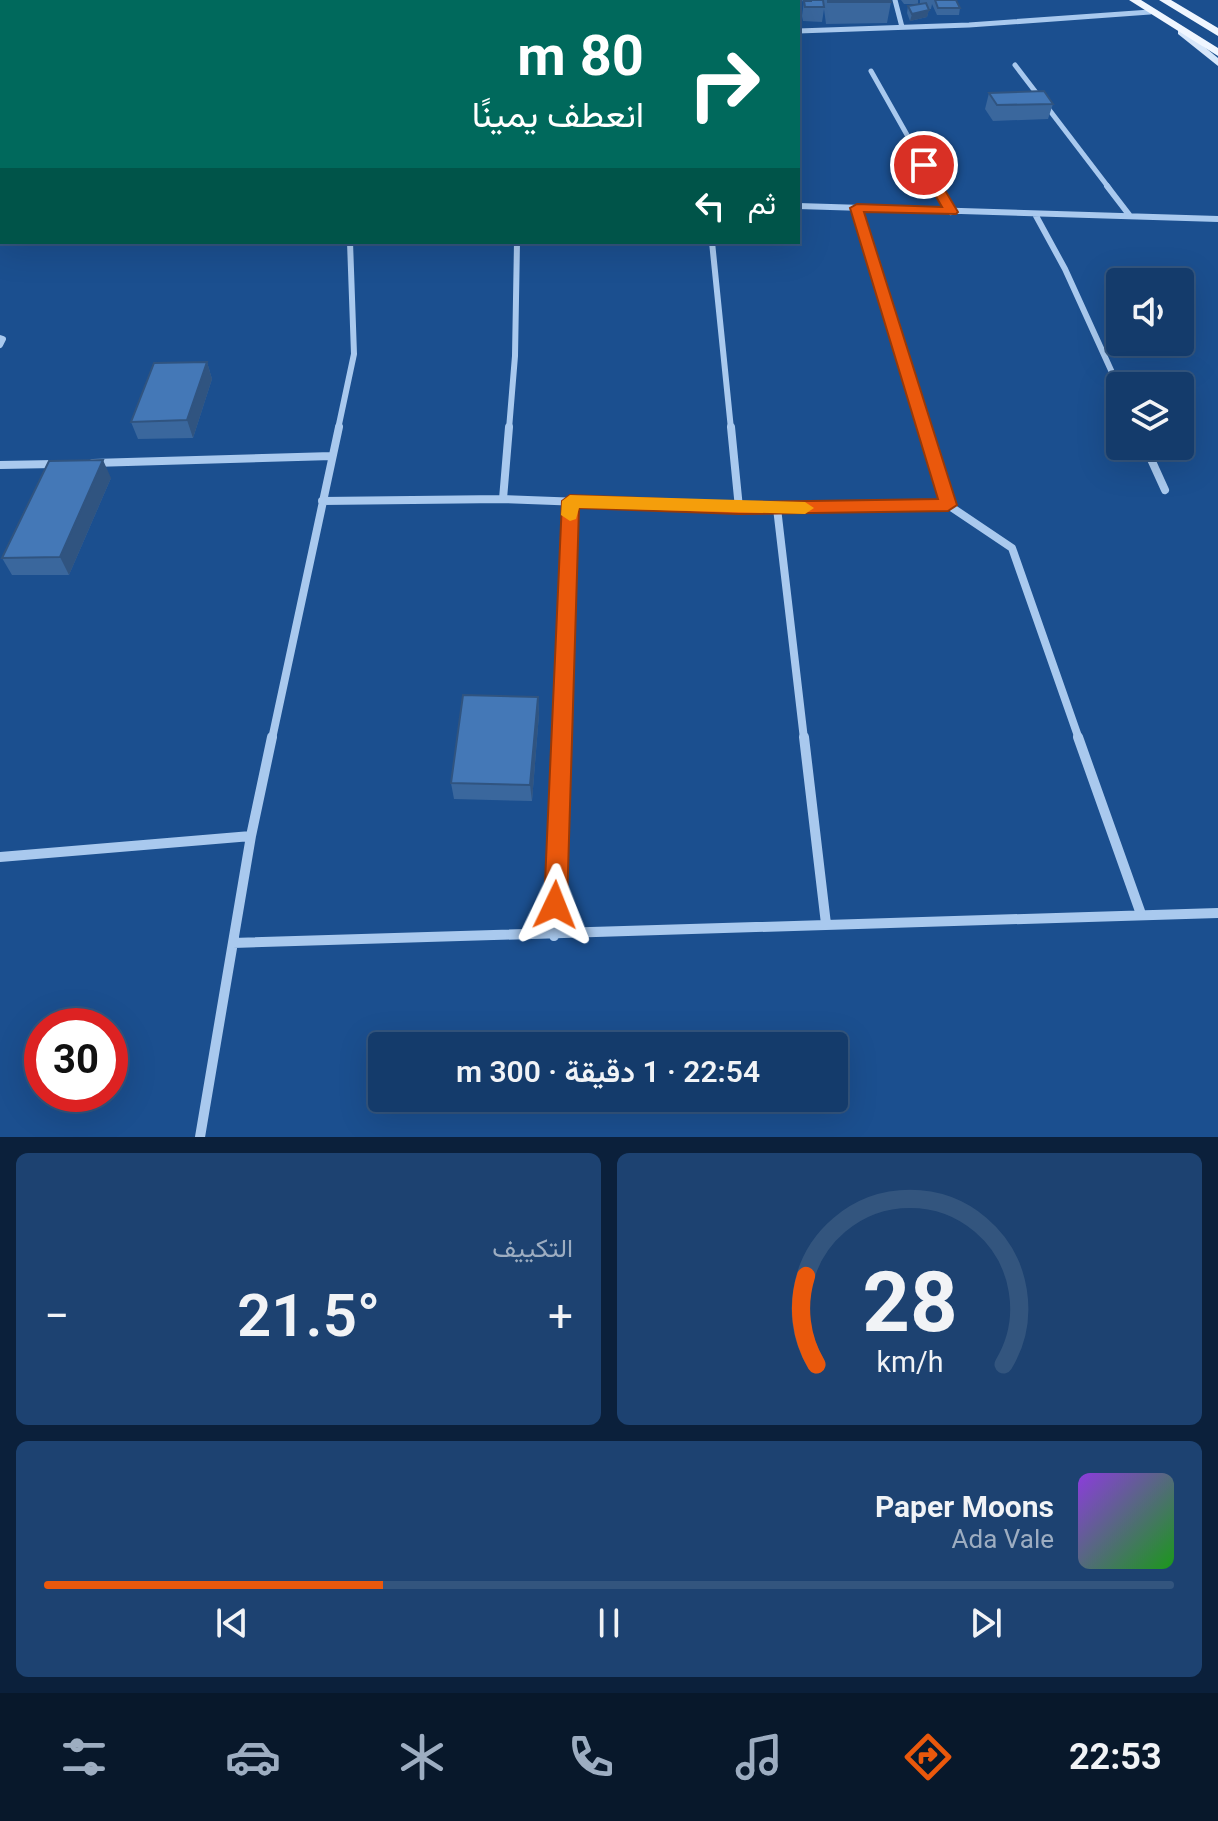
<!DOCTYPE html>
<html lang="ar">
<head>
<meta charset="utf-8">
<style>
  :root { --surface:#143b6b; --page:#1d4271; --text:#f1f3f6; --muted:#9dadc1; --line:#33557e; --accent:#ea580c }
  body { margin:0; font-family:Roboto,Vazirmatn,sans-serif; background:var(--page); color:var(--text); direction:rtl; height:100vh; display:flex; flex-direction:column; font-size:30px; white-space:nowrap }
  * { box-sizing:border-box; margin:0 }
  p { font-size:26px; color:var(--muted) }
  .icon { flex:none; width:44px; height:44px; fill:none; stroke:currentColor; stroke-width:2; stroke-linecap:round; stroke-linejoin:round }
  .map { position:relative; height:1137px; overflow:hidden; direction:ltr }
  .side { display:flex; flex-direction:column; gap:16px; padding:16px; background:#0b203b; flex:1 }
  .side>* { flex:none }
  .top-card { position:absolute; left:0px; top:0px; width:800px; height:244px; box-shadow:0 8px 32px #0002,0 0 0 2px var(--line); direction:rtl; background:#00695c; color:#fff; overflow:hidden }
  .controls { position:absolute; left:1106px; top:268px; display:grid; gap:16px }
  .controls a { display:grid; place-items:center; width:88px; height:88px; border-radius:8px; background:var(--surface); box-shadow:0 8px 32px #0002,0 0 0 2px var(--line); font-size:40px }
  .speed { position:absolute; left:24px; top:1008px; display:flex; gap:16px; font-size:40px; font-weight:700; text-align:center }
  .speed>* { display:grid; place-content:center; width:104px; height:104px; border-radius:50%; background:var(--surface); box-shadow:0 8px 32px #0002,0 0 0 2px var(--line); line-height:1 }
  .speed .limit { border:12px solid #d22; background:#fff; color:#111 }
  .pin { position:absolute; display:grid; place-items:center; width:68px; height:68px; color:#fff; margin:-34px; border:4px solid #fff; border-radius:50%; box-shadow:0 2px 8px #0007 }
  .me { position:absolute; width:88px; margin:-44px; rotate:2deg; stroke-linejoin:round; filter:drop-shadow(0 0 6px #0008) }
  .turn { display:flex; align-items:center; gap:28px; height:168px; padding:0 24px; font-size:36px }
  .turn .icon { width:104px; height:104px; stroke-width:2.5 }
  .turn b { display:block; font-size:56px; line-height:68px }
  .then { display:flex; align-items:center; height:76px; padding:0 24px; background:#0003; gap:16px; font-size:30px }
  .big { font-size:60px; font-weight:600; line-height:1.1 }
  .side .widget { flex:1; display:flex; flex-direction:column; justify-content:center; gap:12px; min-width:0; padding:0 28px; border-radius:12px; background:var(--page) }
  .side .dial { align-items:center; gap:0 }
  .dial svg { height:208px; overflow:visible; fill:none; stroke:var(--line); stroke-width:7; stroke-linecap:round; text-anchor:middle }
  .dial text { fill:var(--text); stroke:none }
  .song { display:flex; align-items:center; gap:24px }
  .cover { width:96px; height:96px; border-radius:12px; background:linear-gradient(135deg,hsl(270 70% 55%),hsl(120 70% 35%)) }
  .played { height:8px; border-radius:4px; background:linear-gradient(90deg,var(--accent) 30%,var(--line) 30%) }
  .keys { display:flex; justify-content:space-around; direction:ltr }
  .heat { display:flex; justify-content:space-between; align-items:center; font-size:44px; direction:ltr }
  .side .tiles { flex:1; display:grid; gap:16px; grid-template-columns:1fr 1fr }
  .widget:last-child { grid-column:span 2 }
  .trip { position:absolute; left:368px; top:1032px; width:480px; height:80px; border-radius:8px; background:var(--surface); box-shadow:0 8px 32px #0002,0 0 0 2px var(--line); font-weight:600; line-height:80px; text-align:center; direction:rtl }
  .menu { display:flex; height:128px; justify-content:space-around; align-items:center; background:#08182b; color:var(--muted) }
  .menu .icon { width:56px; height:56px }
  .menu .current { color:var(--accent) }
  .menu b { font-size:36px; color:var(--text) }
  .map>svg:first-child { display:block }
</style>
</head>
<body>
<div class="map">
<svg width="1218" height="1137" viewBox="0 0 1218 1137">
  <rect width="100%" height="100%" fill="#1b4f8f"/>
  <g fill="none" stroke-linecap="round" stroke-linejoin="round">
    <path stroke="#a9c9ee" stroke-width="5" d="M895,0L902,27
      M798,31L969,25L1150,12
      M1015,65L1109,188
      M871,71L937,188"/>
    <path stroke="#a9c9ee" stroke-width="6" d="M936,186L951,212
      M1107,186L1130,216
      M798,206L1218,219
      M857,208L925,429
      M1035,214L1065,269L1120,390
      M712,242L731,429
      M0,338L3,339L0,345
      M338,429L354,354L350,242
      M509,429L515,356L517,242"/>
    <path stroke="#a9c9ee" stroke-width="8" d="M731,427L739,508
      M924,427L948,505
      M1145,446L1165,490
      M93,463L332,456
      M0,465L55,464
      M503,499L509,427
      M322,501L503,499L739,508L948,505L1012,548L1079,739
      M777,508L804,739
      M272,739L339,427
      M561,739L570,501"/>
    <path stroke="#a9c9ee" stroke-width="10" d="M804,737L826,924
      M1078,737L1141,914
      M0,857L251,836
      M554,936L561,737
      M233,943L1218,913
      M200,1137L251,836L272,737"/>
    <path fill="#d6e6fa" fill-rule="evenodd" d="M1178,30H1184L1218,58V66L1178,34Z"/>
    <path fill="#f0f6ff" fill-rule="evenodd" d="M1129,0H1141L1218,48V56Z
      M1159,0H1171L1218,28V36Z"/>
  </g>
  <path fill="#3a679d" d="M765,0H890L891,2L887,23L826,24L824,9L822,22L803,21L802,16L804,1H806L766,2Z
    M901,0H918V4H904Z
    M920,0H956L960,8L959,15H937L932,4L931,9H929L927,17L910,21L907,13L908,6L920,4Z
    M989,93L1053,104L1048,119L993,121L985,109Z
    M207,362L212,379L193,438L138,439L131,422Z
    M111,478L69,575H12L2,558Z
    M538,697L539,714L532,801L454,799L451,783Z"/>
  <path fill="#305480" d="M929,10L927,17L910,21L912,14Z
    M207,362L212,379L193,438L187,420Z
    M103,460L111,478L69,575L60,557Z
    M538,697L539,714L532,801L530,785Z"/>
  <path fill="#4478b7" stroke="#305480" stroke-width="2" d="M771,0H785V2H771Z
    M811,0H823L824,7H805L804,1H811Z
    M828,0H890L891,2H828Z
    M935,0H956L960,8H938Z
    M926,3L929,10L912,14L908,6Z
    M1044,91L1053,104L997,105L989,93Z
    M207,362L187,420L131,422L154,363Z
    M103,460L60,557L2,558L49,461Z
    M463,695L538,697L530,785L451,783Z"/>
  <path fill="#ea580c" stroke="#983908" stroke-width="2" d="M924,161L930,165L958,212L956,214L864,212L957,505L948,511L739,514L579,508L567,905L563,913L555,916L547,913L544,905L562,501L570,495L739,502L938,499L850,208L857,204L942,207L918,165Z"/>
  <path fill="#f59e0b" d="M570,495L805,502L814,508L805,514L579,508L576,519L570,521L561,515L562,501Z"/>
</svg>
<div class="controls">
<a><svg class="icon" aria-label="sound" viewBox="0 0 24 24"><path d="M4 9h4l5-4v14l-5-4H4zM17 9q2 3 0 6"/></svg></a>
<a><svg class="icon" aria-label="layers" viewBox="0 0 24 24"><path d="M12 4l9 5-9 5-9-5zM3 14l9 5 9-5"/></svg></a>
</div>
<div class="speed"><div class="limit">30</div></div>
<div class="pin" style="left:924px;top:165px;background:#d93025"><svg class="icon" aria-label="arrive" viewBox="0 0 24 24"><path d="M6 21V4h12l-3 4 3 4H6"/></svg></div>
<svg class="me" style="left:555px;top:905px" viewBox="-20 -20 40 40"><path d="M0-17L14 15 0 8-14 15z" fill="#ea580c" stroke="#fff" stroke-width="4"/></svg>
<div class="trip">22:54 · 1 دقيقة · 300 m</div>
<div class="top-card">
<div class="turn"><svg class="icon" aria-label="right" viewBox="0 0 24 24"><path d="M7 20v-9h11M14 6l5 5-5 5"/></svg><div><b>80 m</b>انعطف يمينًا</div></div>
<div class="then">ثم<svg class="icon" aria-label="left" viewBox="0 0 24 24"><path d="M17 20v-9H6M10 6l-5 5 5 5"/></svg></div>
</div>
</div>
<section class="side">
<div class="tiles">
<div class="widget dial"><svg viewBox="0 0 100 80">
<path d="M14 69A42 42 0 1 1 86 69"/>
<path d="M14 69A42 42 0 0 1 10 35" stroke="#ea580c"/>
<text x="50" y="56" font-size="32" font-weight="700">28</text>
<text x="50" y="72" font-size="11">km/h</text>
</svg></div>
<div class="widget"><p>التكييف</p>
<div class="heat"><a>−</a><b class="big">21.5°</b><a>+</a></div>
</div>
<div class="widget">
<div class="song"><i class="cover"></i><div><b>Paper Moons</b><p>Ada Vale</p></div></div>
<div class="played"></div>
<div class="keys"><svg class="icon" aria-label="previous" viewBox="0 0 24 24"><path d="M18 5L8 12l10 7zM5 5v14"/></svg><svg class="icon" aria-label="pause" viewBox="0 0 24 24"><path d="M8 5v14M16 5v14"/></svg><svg class="icon" aria-label="next" viewBox="0 0 24 24"><path d="M6 5l10 7-10 7zM19 5v14"/></svg></div>
</div>
</div>
</section>
<nav class="menu">
<b>22:53</b>
<svg class="icon current" aria-label="directions" viewBox="0 0 24 24"><path d="M12 3l9 9-9 9-9-9zM9 14v-3h6M13 9l2 2-2 2"/></svg>
<svg class="icon" aria-label="music" viewBox="0 0 24 24"><path d="M9 18V5l10-2v13"/><circle cx="6" cy="18" r="3"/><circle cx="16" cy="16" r="3"/></svg>
<svg class="icon" aria-label="phone" viewBox="0 0 24 24"><path d="M5 4h4l2 5-3 2q2 4 5 5l2-3 5 2v4C11 20 4 13 5 4z"/></svg>
<svg class="icon" aria-label="climate" viewBox="0 0 24 24"><path d="M12 3v18M4 7l16 10M4 17L20 7"/></svg>
<svg class="icon" aria-label="car" viewBox="0 0 24 24"><path d="M5 17H2v-5l4-1 3-4h7l3 4 3 1v5h-3M9 17h6M6 11h13"/><circle cx="7" cy="17" r="2"/><circle cx="17" cy="17" r="2"/></svg>
<svg class="icon" aria-label="filters" viewBox="0 0 24 24"><path d="M4 7h16M4 17h16"/><circle cx="9" cy="7" r="2"/><circle cx="15" cy="17" r="2"/></svg>
</nav>
</body>
</html>
